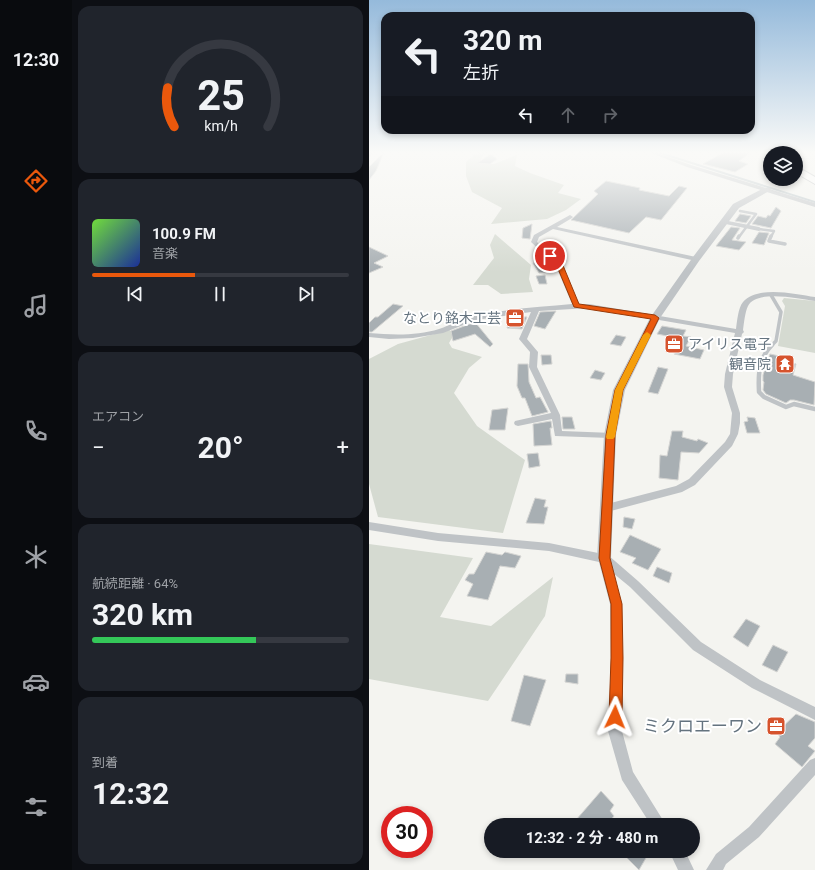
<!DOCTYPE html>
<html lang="ja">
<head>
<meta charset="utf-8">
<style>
  :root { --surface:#171b24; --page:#20242c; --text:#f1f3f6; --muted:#9ea1a6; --line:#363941; --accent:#ea580c }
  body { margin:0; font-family:Roboto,"Noto Sans JP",sans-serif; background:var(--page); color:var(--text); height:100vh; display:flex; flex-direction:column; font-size:15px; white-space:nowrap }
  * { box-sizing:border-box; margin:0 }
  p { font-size:13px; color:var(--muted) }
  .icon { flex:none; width:22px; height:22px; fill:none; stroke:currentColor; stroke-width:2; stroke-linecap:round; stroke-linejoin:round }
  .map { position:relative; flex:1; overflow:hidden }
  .details { display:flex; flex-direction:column; gap:6px; padding:6px; background:#0d0f14; width:297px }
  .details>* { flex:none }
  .top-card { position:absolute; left:12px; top:12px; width:374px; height:122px; border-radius:12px; box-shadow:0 2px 6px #0003; background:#171b24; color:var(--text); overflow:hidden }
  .tools { position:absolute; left:394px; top:146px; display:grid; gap:8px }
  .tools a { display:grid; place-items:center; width:40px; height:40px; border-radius:50%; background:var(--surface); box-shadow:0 2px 6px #0003; font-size:20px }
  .speed { position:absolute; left:12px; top:806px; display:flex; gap:8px; font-size:20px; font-weight:700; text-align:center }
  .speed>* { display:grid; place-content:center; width:52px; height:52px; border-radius:50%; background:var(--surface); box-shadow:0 2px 6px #0003; line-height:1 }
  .speed .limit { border:6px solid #d22; background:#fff; color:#111 }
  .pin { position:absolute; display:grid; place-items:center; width:34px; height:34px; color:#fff; margin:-17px; border:2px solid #fff; border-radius:50%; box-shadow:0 1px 4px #0007 }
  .me { position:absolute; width:44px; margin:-22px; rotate:2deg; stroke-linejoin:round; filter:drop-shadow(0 0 3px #0008) }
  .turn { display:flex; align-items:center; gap:14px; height:84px; padding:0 16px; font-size:18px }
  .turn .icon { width:52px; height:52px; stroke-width:2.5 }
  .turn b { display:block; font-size:28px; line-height:34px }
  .lanes { display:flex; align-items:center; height:38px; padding:0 16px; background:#0003; justify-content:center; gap:20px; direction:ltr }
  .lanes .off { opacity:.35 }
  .big { font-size:30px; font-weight:700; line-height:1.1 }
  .details .widget { flex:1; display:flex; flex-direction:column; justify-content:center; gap:6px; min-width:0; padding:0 14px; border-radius:12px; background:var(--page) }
  .details .dial { align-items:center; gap:0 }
  .dial svg { height:104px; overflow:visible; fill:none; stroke:var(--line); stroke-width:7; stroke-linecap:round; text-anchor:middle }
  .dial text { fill:var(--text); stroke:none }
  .song { display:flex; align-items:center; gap:12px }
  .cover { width:48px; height:48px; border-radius:6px; background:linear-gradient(135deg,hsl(100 70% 55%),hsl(230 70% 35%)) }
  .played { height:4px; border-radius:2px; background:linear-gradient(90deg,var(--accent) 40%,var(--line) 40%) }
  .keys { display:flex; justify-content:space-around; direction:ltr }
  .heat { display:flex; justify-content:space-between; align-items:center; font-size:22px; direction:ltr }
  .charge { height:6px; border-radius:3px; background:linear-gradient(90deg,#34c759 64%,var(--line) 0) }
  .trip { position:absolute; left:115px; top:818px; width:216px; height:40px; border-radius:20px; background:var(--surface); box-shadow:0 2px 6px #0003; font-weight:700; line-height:40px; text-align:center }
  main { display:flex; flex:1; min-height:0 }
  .menu { display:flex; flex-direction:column; width:72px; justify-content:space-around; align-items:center; background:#090b0e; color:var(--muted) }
  .menu .icon { width:28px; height:28px }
  .menu .current { color:var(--accent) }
  .menu b { font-size:18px; color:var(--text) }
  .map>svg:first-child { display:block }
</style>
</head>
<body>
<main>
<nav class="menu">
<b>12:30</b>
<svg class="icon current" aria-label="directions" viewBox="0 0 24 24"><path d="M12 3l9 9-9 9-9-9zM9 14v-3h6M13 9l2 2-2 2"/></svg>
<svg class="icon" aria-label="music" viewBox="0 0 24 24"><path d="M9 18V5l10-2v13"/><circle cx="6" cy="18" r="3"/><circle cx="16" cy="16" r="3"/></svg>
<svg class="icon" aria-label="phone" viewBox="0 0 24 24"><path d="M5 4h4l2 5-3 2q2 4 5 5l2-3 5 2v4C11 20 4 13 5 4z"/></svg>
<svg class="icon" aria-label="climate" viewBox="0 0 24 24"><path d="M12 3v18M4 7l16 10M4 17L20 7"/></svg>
<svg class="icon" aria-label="car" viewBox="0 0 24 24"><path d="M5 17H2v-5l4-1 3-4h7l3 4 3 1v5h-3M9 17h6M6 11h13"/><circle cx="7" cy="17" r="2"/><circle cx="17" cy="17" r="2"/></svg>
<svg class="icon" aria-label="filters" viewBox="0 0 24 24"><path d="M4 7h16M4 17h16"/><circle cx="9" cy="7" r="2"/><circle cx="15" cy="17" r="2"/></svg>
</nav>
<section class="details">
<div class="widget dial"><svg viewBox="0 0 100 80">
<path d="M14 69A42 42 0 1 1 86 69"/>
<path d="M14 69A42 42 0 0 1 9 39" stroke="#ea580c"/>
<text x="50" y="56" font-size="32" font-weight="700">25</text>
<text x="50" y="72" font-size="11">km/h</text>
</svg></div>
<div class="widget">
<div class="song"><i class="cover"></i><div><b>100.9 FM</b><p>音楽</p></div></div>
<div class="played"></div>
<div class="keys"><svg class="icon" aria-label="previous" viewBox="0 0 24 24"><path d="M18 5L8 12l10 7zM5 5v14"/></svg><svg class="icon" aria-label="pause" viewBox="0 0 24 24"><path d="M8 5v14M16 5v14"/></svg><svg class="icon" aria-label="next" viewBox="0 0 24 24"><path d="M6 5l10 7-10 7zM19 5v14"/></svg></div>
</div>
<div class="widget"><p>エアコン</p>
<div class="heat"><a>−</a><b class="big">20°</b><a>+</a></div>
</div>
<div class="widget"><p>航続距離 · 64%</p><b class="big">320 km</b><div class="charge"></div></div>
<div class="widget"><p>到着</p><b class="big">12:32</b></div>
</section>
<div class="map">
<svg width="446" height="870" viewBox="0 0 446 870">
  <rect width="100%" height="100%" fill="#f4f4f0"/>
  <path fill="#d5dad1" d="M110,151H121L114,155L110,164H125L148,155L146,166L161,173L195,185L189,193L212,199L197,210L178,219L122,224L133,208L103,192L97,176V162Z
    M126,234L162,265L160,279L164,292L132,294L119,285H104L125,258L121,245Z
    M415,298L446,301V353L409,346L416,306L413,301Z
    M80,330L86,333L80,343L83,348L113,357L100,368L85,393L108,426L156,460L134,533L9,517L0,484V359L29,344Z
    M0,544L104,558L71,617L122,626L184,577L176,616L119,701L0,679Z"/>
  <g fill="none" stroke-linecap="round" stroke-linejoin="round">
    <path stroke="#b8c3c7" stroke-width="2" d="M285,151L446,202"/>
  </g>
  <path fill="#a8afb3" stroke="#d5d5d3" d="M357,151H383L370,161L379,164L366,172L334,164Z
    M15,152L7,171L0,180V167Z
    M122,154L128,159L121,164L108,163Z
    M237,181L271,188L270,190L300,196L310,186L318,188L292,220L277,217L260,233L202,220L229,194L225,191Z
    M407,207L412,211L402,228L383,224L389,216L397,218L399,215L401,216Z
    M371,214L382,216L377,223L366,221Z
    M163,224L161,239L153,238L154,228Z
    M362,227L371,228L363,240L377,242L370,250L347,246Z
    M390,232L400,233L395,245L383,243Z
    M0,247L19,256L5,263L14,267L0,273Z
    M173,261L177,267L178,272L170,273L164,263Z
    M176,275L178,284H170L167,276Z
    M24,304L34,306L3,332H0V323L6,317H9Z
    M187,311L176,329L165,326L171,312Z
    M142,316L158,317L153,329L138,328Z
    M106,322L124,344L121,347L106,334L84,341L82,331Z
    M293,326L317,330L314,336L322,337L317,346L335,350L331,359L305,354L309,338L288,334Z
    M247,335L257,337L252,346L241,344Z
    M401,354L424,359L422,362L427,364L424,375L446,382L445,405L425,400H421L417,403L397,394L394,390L395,382L394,381V375Z
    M172,355H182L183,364L173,365Z
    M149,364H159L160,382L167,398L171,397L179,412L163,416L156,398H153L148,386Z
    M289,367L299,369L289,394L279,392Z
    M226,370L236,373L232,380L221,378Z
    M139,408L136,430H120L123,410Z
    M193,417H203L206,429H194Z
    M378,417L386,418L391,433H378L375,422L379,421Z
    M182,421L183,428H181L183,445L165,446L164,424Z
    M303,431H314L313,437L328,441L329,439L339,443L330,453L312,452L309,480L290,478L291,455L298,456Z
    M169,453L171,466L160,468L158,454Z
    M166,498L177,500L175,507H179L175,524L157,523Z
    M255,517L266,519L263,529L254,527Z
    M261,535L292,549L279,570L263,563L267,558L251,552Z
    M117,552L133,555L136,552L152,556L146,568L131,566L119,600L98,596L104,584L96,580L100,574H105Z
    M288,567L303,573L300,583L284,576Z
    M377,619L391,626L379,647L364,637Z
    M404,645L419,652L408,672L393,665Z
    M197,674H209V684L196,682Z
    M155,675L177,680L161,726L142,721Z
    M427,714L446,722V738L439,746L446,751L433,767L406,744L411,737L407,733Z
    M232,791L245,805L241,811L245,816L238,825H213L207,820Z
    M251,851H281L270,870Z"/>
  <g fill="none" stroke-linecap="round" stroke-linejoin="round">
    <g stroke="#b2b5b8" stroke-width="2">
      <path id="trunk" d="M394,151H404L406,153H401V155Z
        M427,166L446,177V184L427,173Z"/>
    </g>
    <path stroke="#bfc3c6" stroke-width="2.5" d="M390,229L405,231L402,237
      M370,237L387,214L371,211"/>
    <path stroke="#bfc3c6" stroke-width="3.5" d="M402,236L400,241L416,244
      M369,238L370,236
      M402,295L412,312L407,341L402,346"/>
    <path stroke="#bfc3c6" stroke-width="4.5" d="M403,345C390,358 389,373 390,392L395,397L417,407L425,404L446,409"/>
    <path fill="#bfc3c6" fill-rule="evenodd" d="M3,151H7L0,157V153Z
      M277,151H282L322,165L446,203V207L318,167Z
      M201,215L204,217L203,218L188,227L327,257L330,259L327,261L184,229L170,237L168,242L192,263L210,304H220L367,329C368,322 369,308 374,302C389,285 426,294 446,297V301C431,299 387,289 379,306C376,312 375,323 374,330L375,332L373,334L364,374L363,387L371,413V423L369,434L363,446L326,485L313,492L238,512L234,511L233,508L234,505L307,486L320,479L356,442L361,434L363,413L355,387L356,374L366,333L220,308L170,311L158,339L169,352L168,367L191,415L193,431L244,433L246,435L244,437L241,438L186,436L183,419L149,426L146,425L145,423L146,421L182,413L160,367L161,352L150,339L162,312L107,320L74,333L44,338L20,339L0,337V333C23,335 48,336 70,329C82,325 93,318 105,316C137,309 170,307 203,304L186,264L162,242L165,235Z
      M354,220L390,227L393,229L390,231L352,223V221Z
      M0,522L69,533L180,543L239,555L269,581L332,642L391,680L446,707V720L383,688L324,650L261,587L244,573L253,604L254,659L253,731L264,772L297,825H282L253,780L239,731L242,659L241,604L230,562L180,551L69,541L0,530Z
      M446,758V775L390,837L357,864L354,870H337L347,854L380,827L441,760Z
      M300,851H316L325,870H309Z"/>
    <path fill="#bfc3c6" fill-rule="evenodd" d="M395,188H401L402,190L370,208L330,261L291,318L256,390L247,435L242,558L240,562L235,564L230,562L228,558L235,435L244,390L281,318L324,257L364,204Z"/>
    <use href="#trunk" fill="#fff" fill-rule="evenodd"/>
  </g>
  <linearGradient id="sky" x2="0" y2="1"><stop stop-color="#95badb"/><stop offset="0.56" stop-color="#fafaf8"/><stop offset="1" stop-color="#fafaf8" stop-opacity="0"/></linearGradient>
  <rect width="446" height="272" fill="url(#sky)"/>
  <path fill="#ea580c" stroke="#983908" d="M179,255H184L193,263L210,304L286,315L290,318L254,390L246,435L241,558L253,604L254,658L253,717L251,721L246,723L242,721L240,717L242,658V604L230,558L237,435L246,390L282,319L205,307L187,264L179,257Z"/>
  <path fill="#f59e0b" d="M278,332L282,335L254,390L246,437L244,439H238L237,437L246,390L274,335Z"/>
  <defs>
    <g id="office-square" transform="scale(1)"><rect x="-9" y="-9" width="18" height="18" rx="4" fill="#d6532d" stroke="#fff"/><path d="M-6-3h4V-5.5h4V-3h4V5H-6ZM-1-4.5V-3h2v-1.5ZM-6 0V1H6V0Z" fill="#fff"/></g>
    <g id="temple-square" transform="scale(1)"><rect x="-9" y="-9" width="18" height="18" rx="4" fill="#d6532d" stroke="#fff"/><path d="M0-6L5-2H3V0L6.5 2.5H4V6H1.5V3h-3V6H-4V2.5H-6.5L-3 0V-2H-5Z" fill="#fff"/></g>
  </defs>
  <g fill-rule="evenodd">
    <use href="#office-square" x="146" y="318"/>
    <use href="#office-square" x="305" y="344"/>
    <use href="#temple-square" x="416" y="364"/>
    <use href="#office-square" x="407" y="726"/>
  </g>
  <g text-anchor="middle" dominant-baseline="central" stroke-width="4" stroke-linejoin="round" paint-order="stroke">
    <g font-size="14" fill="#64737f" stroke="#fff" text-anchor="end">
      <text x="132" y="318">なとり銘木工芸</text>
      <text x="319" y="344" text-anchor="start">アイリス電子</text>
      <text x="402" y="364">観音院</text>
    </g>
    <g font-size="17" fill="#64737f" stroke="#fff" text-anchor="end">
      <text x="393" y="726">ミクロエーワン</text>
    </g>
  </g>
</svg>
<div class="tools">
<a><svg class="icon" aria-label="layers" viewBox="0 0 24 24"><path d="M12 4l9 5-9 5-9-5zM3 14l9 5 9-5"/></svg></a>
</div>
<div class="speed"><div class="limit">30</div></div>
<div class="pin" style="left:181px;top:256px;background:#d93025"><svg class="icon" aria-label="arrive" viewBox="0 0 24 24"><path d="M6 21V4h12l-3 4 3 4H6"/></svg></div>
<svg class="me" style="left:246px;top:717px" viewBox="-20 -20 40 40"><path d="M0-17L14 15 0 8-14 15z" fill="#ea580c" stroke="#fff" stroke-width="4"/></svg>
<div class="trip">12:32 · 2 分 · 480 m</div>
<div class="top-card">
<div class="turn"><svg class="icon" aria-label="left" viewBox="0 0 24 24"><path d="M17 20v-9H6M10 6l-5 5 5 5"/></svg><div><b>320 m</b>左折</div></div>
<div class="lanes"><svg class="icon" aria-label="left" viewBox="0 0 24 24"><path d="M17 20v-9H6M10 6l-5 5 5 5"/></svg><svg class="icon off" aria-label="ahead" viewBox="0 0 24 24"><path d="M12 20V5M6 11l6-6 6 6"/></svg><svg class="icon off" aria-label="right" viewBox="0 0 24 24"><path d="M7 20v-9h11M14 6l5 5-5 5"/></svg></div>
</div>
</div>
</main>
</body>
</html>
